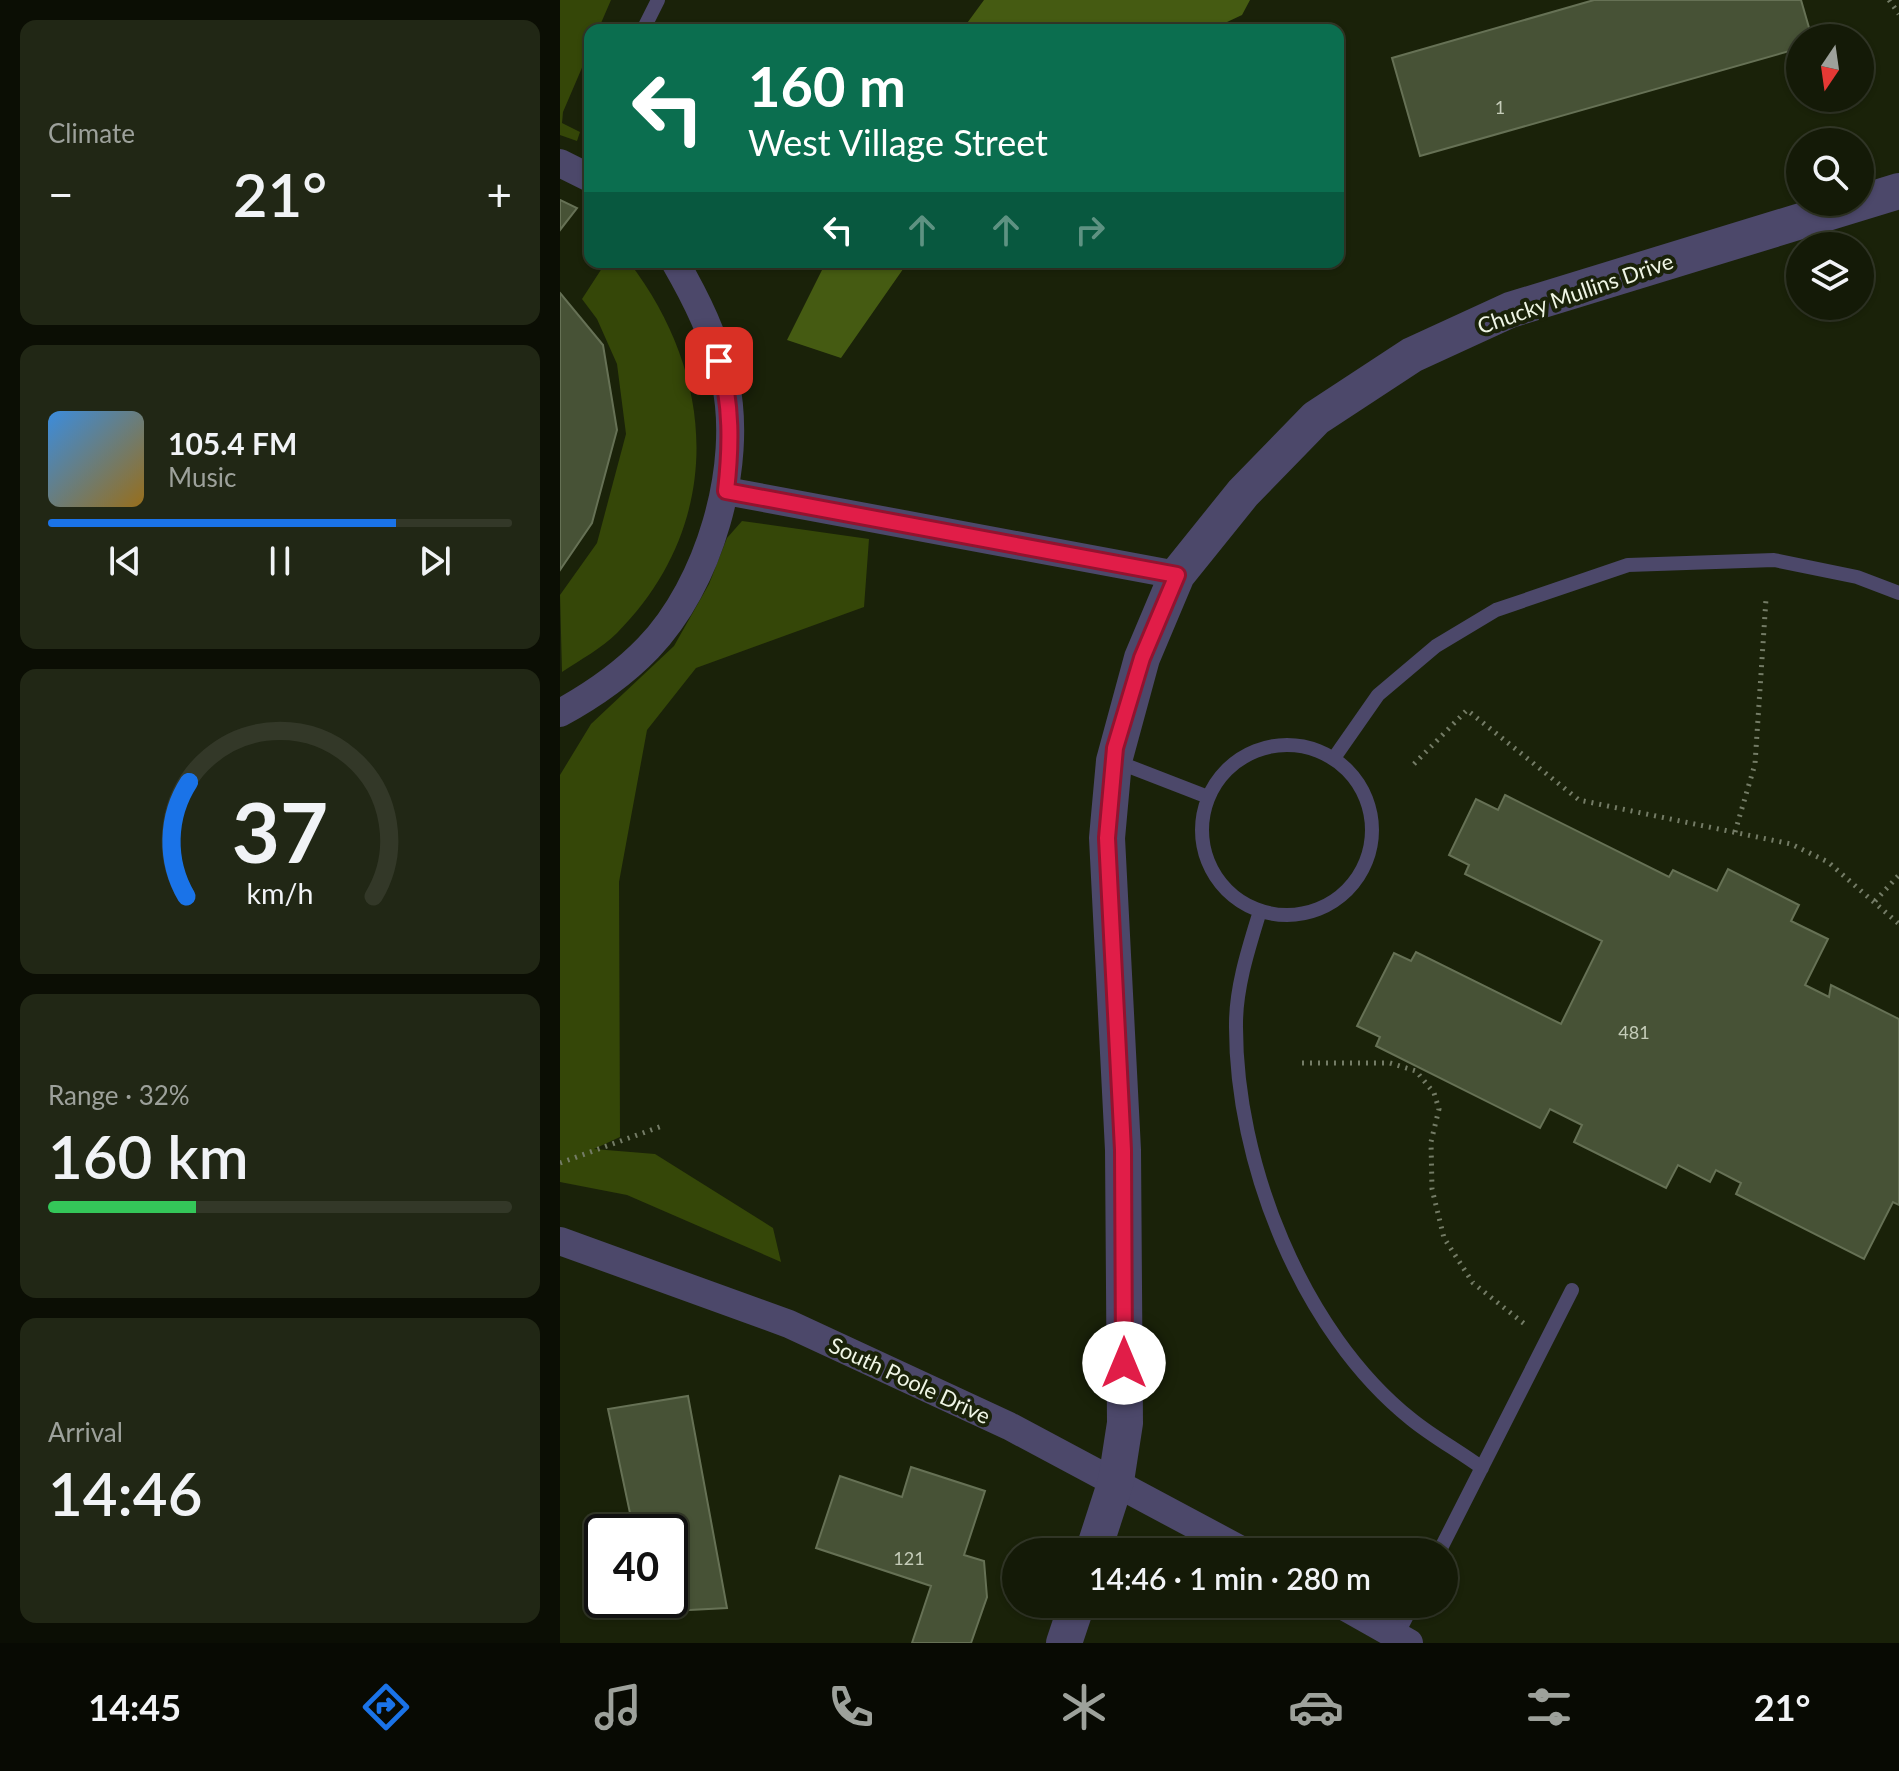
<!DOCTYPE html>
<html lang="en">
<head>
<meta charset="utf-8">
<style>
  :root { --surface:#141a07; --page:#212715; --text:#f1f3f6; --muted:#9da19b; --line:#333828; --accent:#1a73e8 }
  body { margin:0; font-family:Lato,sans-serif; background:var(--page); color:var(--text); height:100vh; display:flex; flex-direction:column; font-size:30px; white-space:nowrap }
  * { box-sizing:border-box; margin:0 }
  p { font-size:26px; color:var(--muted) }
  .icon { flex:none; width:44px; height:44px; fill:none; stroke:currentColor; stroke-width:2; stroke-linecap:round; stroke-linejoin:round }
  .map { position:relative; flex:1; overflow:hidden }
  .side { display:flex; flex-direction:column; gap:20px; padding:20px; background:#0b0e04; width:560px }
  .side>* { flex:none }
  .top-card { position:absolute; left:24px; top:24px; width:760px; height:244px; border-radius:16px; box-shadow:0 2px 6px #0004,0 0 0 2px var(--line); background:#0b6e4f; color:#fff; overflow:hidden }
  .needle { width:52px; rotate:193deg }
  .buttons { position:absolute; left:1226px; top:24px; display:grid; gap:16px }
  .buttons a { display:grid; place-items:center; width:88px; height:88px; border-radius:50%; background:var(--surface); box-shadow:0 2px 6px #0004,0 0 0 2px var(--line); font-size:40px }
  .speed { position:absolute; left:24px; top:1514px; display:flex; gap:16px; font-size:40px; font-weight:700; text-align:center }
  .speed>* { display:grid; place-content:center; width:104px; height:104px; border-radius:50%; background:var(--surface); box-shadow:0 2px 6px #0004,0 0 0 2px var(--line); line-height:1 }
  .speed .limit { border:4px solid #111; border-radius:12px; background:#fff; color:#111 }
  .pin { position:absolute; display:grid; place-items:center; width:68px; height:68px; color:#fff; margin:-34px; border-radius:16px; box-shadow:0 4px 12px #0006 }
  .me { position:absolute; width:88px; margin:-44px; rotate:0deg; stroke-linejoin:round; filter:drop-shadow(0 0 6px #0008) }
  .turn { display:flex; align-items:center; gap:28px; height:168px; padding:0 32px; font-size:36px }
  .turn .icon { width:104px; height:104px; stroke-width:2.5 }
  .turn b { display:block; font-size:56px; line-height:68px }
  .lanes { display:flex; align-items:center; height:76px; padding:0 32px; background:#0003; justify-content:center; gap:40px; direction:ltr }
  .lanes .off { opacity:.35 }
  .big { font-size:60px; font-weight:600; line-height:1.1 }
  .side .widget { flex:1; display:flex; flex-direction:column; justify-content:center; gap:12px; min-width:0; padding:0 28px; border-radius:16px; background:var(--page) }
  .side .dial { align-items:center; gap:0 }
  .dial svg { height:208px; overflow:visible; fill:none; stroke:var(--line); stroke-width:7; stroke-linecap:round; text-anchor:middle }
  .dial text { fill:var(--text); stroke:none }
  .song { display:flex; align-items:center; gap:24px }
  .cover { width:96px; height:96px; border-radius:12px; background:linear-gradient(135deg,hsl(210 70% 55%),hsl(40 70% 35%)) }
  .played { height:8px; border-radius:4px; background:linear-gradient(90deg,var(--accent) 75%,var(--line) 75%) }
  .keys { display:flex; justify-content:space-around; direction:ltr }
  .heat { display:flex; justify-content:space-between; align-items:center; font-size:44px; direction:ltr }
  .charge { height:12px; border-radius:6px; background:linear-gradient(90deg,#34c759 32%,var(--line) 0) }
  .trip { position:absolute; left:442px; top:1538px; width:456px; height:80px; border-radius:40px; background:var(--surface); box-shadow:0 2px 6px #0004,0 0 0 2px var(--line); font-weight:600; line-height:80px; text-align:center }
  .menu { display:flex; height:128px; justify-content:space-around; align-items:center; background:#080a03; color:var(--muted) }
  .menu .icon { width:56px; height:56px }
  .menu .selected { color:var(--accent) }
  .menu b { font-size:36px; color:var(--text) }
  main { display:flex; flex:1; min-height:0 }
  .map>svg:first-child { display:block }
</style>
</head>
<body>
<main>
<section class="side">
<div class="widget"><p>Climate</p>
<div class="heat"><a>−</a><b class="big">21°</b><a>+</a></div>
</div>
<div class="widget">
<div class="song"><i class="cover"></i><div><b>105.4 FM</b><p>Music</p></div></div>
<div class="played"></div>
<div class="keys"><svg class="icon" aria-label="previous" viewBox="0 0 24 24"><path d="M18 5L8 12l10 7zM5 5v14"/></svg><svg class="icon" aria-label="pause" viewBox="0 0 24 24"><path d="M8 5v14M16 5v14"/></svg><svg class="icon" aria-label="next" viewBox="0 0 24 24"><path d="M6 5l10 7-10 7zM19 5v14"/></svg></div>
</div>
<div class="widget dial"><svg viewBox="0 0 100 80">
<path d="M14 69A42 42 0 1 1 86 69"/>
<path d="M14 69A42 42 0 0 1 15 25" stroke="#1a73e8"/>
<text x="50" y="56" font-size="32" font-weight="700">37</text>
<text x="50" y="72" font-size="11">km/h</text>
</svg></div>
<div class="widget"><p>Range · 32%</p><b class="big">160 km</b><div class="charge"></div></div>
<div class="widget"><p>Arrival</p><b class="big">14:46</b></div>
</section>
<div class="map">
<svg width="1339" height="1643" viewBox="0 0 1339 1643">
  <rect width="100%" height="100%" fill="#1a2209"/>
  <path fill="#354708" d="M0,0H51L38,30H30V49L3,112L2,123L20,132L17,141L0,135Z
    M46,262H69C158,378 164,525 57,633C42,648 20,660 2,672L0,595L37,543L66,434L57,364L37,319L22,299Z
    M182,521L309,539L304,607L136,668L87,730L59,882L60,1137L34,1149L95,1154L213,1228L221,1262L67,1195L0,1182V775L31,724L114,646L149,584L167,538Z"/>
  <path fill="#455b12" d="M424,0H690L682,15L650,30H402Z
    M266,262H348L281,358L227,340Z"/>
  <path fill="#475236" stroke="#667155" stroke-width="2" d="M1034,0H1241L1252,38H1240V48L860,156L832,58Z
    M0,200L17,208L0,230Z
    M0,293L43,345L57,430L32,523L0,570Z
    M945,795L1109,877L1113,870L1157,891L1168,869L1239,905L1231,921L1268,939L1245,985L1269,997L1271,985L1339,1019V1205L1333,1202L1304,1259L1176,1194L1181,1183L1156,1170L1150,1182L1118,1165L1106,1188L1014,1142L1022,1125L990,1109L980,1128L816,1046L820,1037L797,1026L834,953L851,961L856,952L1001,1024L1042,941L905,874L909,865L889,855L916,799L938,810Z
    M128,1396L167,1608L91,1612L88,1600H110V1532H74L48,1409Z
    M351,1467L425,1491L404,1555L424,1561L427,1597L411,1643H352L371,1586L256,1548L280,1476L342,1497Z"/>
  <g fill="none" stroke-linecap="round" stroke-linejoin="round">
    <path stroke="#747c66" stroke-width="5" stroke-dasharray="2 6" stroke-linecap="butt" d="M1329,0L1339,14
      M854,764L907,710L1019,800L1231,844L1268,862L1339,924
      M1175,832L1195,764L1206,599
      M1315,901L1339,875
      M742,1063H830L856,1071L874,1093L879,1109L871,1142L872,1189L884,1238L913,1283L967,1326
      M0,1163L102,1126"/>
    <path stroke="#4c486a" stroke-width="14" d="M83,30L98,0
      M642 830a85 85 0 1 1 170 0a85 85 0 1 1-170 0Z
      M774,758L818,695L876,646L936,610L1068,565L1214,560L1297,577L1339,593
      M555,761L648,797
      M700,911C689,947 676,986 676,1024C675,1162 742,1332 851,1419C873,1437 899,1451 922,1468
      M879,1552L1012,1290
      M837,1635L853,1604"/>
    <path stroke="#4c486a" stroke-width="28" d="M0,163L30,178
      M166,491L617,575
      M0,713C33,695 62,675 88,648C149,585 184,466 165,380C155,337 137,300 115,262
      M0,1241L229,1324L449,1426L685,1552
      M780,1604L849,1643"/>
    <path stroke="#4c486a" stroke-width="36" d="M533,1552L556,1481L565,1423L563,1150L547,838L554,761L582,658L617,575L683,493L756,418L852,355L950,310L1339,191
      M504,1643L517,1604"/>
  </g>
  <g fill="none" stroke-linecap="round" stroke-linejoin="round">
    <g stroke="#92132f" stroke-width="20">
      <path id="route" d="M159,361C172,403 171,447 166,491L617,575L582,658L555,748L547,838L563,1150L564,1363"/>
    </g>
    <use href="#route" stroke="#e11d48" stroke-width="14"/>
  </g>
  <g text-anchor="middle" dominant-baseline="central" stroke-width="8" stroke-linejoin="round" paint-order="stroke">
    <g font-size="18" fill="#c5ccb9">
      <text x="940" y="107">1</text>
      <text x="1074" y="1032">481</text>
      <text x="349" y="1558">121</text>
    </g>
    <g font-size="22" fill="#eff5e5" stroke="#1a2209">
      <text transform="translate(1015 293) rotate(-19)">Chucky Mullins Drive</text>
      <text transform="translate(350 1380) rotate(25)">South Poole Drive</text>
    </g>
  </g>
</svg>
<div class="buttons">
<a><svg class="needle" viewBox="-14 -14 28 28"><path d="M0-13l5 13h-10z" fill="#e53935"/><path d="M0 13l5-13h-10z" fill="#9da19b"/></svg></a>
<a><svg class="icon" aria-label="search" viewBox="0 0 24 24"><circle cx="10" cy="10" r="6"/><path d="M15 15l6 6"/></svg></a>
<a><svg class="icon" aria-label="layers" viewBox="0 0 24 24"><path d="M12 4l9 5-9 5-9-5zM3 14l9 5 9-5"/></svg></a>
</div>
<div class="speed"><div class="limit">40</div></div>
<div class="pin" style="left:159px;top:361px;background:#d93025"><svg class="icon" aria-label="arrive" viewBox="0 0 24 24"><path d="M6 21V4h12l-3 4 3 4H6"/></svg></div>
<svg class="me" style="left:564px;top:1363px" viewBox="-20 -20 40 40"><circle r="19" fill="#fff"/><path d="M0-13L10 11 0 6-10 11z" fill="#e11d48"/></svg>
<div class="trip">14:46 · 1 min · 280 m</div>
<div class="top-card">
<div class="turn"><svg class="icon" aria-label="left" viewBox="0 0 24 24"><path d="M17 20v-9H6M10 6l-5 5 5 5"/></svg><div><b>160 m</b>West Village Street</div></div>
<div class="lanes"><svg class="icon" aria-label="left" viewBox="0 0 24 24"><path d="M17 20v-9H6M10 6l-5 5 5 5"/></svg><svg class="icon off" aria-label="ahead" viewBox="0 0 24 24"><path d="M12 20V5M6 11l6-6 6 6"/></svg><svg class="icon off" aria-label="ahead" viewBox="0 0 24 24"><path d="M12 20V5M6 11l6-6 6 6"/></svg><svg class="icon off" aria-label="right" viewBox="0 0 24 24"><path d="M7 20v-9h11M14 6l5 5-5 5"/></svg></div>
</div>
</div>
</main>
<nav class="menu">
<b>14:45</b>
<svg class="icon selected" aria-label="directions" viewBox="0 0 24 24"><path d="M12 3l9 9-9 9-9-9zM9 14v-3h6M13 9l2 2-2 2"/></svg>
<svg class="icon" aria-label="music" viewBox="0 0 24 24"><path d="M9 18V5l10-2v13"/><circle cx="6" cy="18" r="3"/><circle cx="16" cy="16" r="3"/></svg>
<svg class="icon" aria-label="phone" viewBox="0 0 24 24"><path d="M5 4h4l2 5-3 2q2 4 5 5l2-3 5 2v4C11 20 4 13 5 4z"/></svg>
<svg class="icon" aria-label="climate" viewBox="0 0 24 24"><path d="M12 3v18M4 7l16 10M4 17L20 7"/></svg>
<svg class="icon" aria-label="car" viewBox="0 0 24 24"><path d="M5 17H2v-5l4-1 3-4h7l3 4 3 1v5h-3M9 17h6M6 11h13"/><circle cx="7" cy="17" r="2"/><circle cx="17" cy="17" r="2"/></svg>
<svg class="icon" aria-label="filters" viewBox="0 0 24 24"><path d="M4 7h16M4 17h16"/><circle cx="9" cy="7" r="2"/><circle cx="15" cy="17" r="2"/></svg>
<b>21°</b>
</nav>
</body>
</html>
